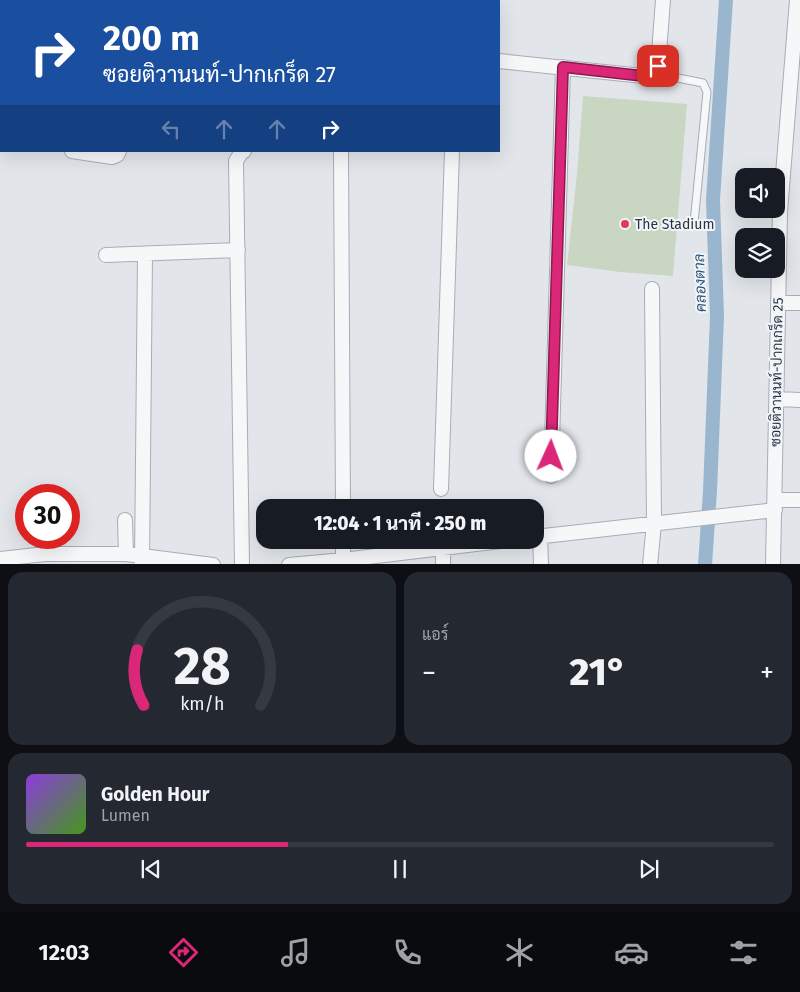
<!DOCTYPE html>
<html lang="th">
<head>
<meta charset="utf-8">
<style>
  :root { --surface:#171b24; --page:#242831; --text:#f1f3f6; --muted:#9ea1a6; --line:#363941; --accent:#db2777 }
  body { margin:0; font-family:"Fira Sans",Sarabun,sans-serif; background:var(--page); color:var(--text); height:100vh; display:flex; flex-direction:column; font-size:19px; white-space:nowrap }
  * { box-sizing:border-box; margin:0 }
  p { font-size:16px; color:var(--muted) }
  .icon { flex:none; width:28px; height:28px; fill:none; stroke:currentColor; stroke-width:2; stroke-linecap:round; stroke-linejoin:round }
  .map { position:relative; height:564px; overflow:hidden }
  .details { display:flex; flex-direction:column; gap:8px; padding:8px; background:#0d0f14; flex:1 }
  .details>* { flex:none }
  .top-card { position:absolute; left:0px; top:0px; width:500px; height:152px; box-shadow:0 5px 20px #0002; background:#1a4fa0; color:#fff; overflow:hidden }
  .controls { position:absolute; left:735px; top:168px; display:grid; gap:10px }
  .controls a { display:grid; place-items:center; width:50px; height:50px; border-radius:10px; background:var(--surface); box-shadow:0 5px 20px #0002; font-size:25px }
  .speed { position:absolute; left:15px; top:484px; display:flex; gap:10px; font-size:25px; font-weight:700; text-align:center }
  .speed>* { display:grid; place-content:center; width:65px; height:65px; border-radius:50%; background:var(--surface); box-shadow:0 5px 20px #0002; line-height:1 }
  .speed .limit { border:8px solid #d22; background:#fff; color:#111 }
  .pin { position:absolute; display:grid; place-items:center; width:42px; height:42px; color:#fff; margin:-21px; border-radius:10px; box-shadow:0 2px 8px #0006 }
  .me { position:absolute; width:55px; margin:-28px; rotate:2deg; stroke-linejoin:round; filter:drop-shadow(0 0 4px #0008) }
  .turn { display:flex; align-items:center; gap:18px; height:105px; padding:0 20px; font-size:22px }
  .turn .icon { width:65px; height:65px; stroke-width:2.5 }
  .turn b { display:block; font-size:35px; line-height:42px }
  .lanes { display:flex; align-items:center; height:48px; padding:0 20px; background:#0003; justify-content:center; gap:25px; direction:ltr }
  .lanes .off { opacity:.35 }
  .big { font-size:38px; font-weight:800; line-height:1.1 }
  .details .widget { flex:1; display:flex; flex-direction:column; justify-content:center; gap:8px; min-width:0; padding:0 18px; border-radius:15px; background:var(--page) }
  .details .dial { align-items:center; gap:0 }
  .dial svg { height:130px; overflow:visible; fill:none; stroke:var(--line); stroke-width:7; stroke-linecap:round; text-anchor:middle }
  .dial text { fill:var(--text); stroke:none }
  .song { display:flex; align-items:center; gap:15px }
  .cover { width:60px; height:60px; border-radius:8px; background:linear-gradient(135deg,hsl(270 70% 55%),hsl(100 70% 35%)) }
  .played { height:5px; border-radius:2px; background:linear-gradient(90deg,var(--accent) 35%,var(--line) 35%) }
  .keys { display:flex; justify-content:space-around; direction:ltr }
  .heat { display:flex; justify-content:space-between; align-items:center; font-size:28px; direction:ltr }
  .details .tiles { flex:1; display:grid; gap:8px; grid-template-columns:1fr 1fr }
  .widget:last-child { grid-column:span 2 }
  .trip { position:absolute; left:256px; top:499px; width:288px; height:50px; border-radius:15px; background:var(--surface); box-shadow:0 5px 20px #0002; font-weight:800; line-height:50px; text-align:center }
  .tabs { display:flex; height:80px; justify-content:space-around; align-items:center; background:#090b0e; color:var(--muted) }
  .tabs .icon { width:35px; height:35px }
  .tabs .current { color:var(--accent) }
  .tabs b { font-size:22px; color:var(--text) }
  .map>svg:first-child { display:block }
</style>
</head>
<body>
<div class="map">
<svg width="800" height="565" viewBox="0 0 800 565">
  <rect width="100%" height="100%" fill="#e2e6eb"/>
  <path fill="#c8d6c2" d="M583,96L687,104L673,276L620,272L567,265L577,174Z"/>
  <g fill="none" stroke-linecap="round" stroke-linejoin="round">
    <path stroke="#9ab6ce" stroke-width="14" d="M705,565L710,491L717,316L713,200L726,0"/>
    <g stroke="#a6adb6" stroke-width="9">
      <path id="lane" d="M653,73L703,83L707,92L694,223"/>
    </g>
    <g stroke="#a6adb6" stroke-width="16">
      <path id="street" d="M105,1V0
        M349,1V0
        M499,61L643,76L653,73L658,66L663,0
        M0,62H1
        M0,141L1,142
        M72,151L112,157L117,155L119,151
        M341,151L343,508
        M106,255L238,250
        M779,303H800
        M777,399L800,400
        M551,476L563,67
        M441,489L452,151
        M776,500H800
        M125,520L126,554
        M540,536L541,565
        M535,537L775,510
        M343,540V565
        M443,548V565
        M0,559L45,554H126L213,565
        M142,565L145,254
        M242,565L236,161L241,153L244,151
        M289,565L343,560L509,540
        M650,565L654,523L652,289
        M773,565L780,212L797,0"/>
    </g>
    <use href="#lane" stroke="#f5f7f9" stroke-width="7"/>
    <use href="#street" stroke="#f5f7f9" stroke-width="14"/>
  </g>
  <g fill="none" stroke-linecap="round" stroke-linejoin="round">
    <g stroke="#8e194d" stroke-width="12">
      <path id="route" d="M551,456L563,67L643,76L653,73L658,66"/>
    </g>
    <use href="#route" stroke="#db2777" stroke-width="9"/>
  </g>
  <circle fill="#da3d5d" stroke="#f2f5f8" stroke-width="2" cx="625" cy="224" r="5"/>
  <g text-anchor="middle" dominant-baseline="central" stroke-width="4" stroke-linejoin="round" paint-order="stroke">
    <g font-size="14" fill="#283445" stroke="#f2f5f8" text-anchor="start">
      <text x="635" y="224">The Stadium</text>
    </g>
    <g font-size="14" fill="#283445" stroke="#f2f5f8">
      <text transform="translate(777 372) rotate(-89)">ซอยติวานนท์-ปากเกร็ด 25</text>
    </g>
    <g font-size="15" font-style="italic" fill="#2e567c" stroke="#f2f5f8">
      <text transform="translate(700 283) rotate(-92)">คลองตาล</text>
    </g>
  </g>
</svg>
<div class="controls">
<a><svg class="icon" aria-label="sound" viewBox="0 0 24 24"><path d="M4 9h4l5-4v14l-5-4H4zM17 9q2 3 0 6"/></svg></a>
<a><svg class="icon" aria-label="layers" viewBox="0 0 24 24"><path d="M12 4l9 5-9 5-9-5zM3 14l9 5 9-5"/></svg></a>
</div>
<div class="speed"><div class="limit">30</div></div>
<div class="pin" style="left:658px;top:66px;background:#d93025"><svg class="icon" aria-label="arrive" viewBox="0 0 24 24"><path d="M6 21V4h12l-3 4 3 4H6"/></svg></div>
<svg class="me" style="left:551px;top:456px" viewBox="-20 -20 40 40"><circle r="19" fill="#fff"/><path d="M0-13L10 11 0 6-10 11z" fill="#db2777"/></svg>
<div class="trip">12:04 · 1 นาที · 250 m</div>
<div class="top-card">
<div class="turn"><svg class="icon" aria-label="right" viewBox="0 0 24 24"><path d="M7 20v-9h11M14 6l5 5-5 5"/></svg><div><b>200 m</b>ซอยติวานนท์-ปากเกร็ด 27</div></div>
<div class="lanes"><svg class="icon off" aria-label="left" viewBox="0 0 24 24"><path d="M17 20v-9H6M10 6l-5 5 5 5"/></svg><svg class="icon off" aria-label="ahead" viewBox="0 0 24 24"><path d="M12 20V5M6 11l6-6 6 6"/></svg><svg class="icon off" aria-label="ahead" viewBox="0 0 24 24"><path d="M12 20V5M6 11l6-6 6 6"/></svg><svg class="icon" aria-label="right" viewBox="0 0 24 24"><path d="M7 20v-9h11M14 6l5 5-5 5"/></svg></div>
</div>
</div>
<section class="details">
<div class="tiles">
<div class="widget dial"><svg viewBox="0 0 100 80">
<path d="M14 69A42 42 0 1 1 86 69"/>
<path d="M14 69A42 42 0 0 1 10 35" stroke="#db2777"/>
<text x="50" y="56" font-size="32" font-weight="700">28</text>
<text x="50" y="72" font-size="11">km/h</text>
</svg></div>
<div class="widget"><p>แอร์</p>
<div class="heat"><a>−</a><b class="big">21°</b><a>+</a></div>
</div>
<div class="widget">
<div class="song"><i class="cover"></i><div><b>Golden Hour</b><p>Lumen</p></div></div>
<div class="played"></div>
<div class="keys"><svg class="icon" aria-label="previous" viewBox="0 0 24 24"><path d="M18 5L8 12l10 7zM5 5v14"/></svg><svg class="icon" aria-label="pause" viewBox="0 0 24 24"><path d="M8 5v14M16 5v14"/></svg><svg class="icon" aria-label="next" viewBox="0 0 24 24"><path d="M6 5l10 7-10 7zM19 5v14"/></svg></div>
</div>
</div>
</section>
<nav class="tabs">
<b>12:03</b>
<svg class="icon current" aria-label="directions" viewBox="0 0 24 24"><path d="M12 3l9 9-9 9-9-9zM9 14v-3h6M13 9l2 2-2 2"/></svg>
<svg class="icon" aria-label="music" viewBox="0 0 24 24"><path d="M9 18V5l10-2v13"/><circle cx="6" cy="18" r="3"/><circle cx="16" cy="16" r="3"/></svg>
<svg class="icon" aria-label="phone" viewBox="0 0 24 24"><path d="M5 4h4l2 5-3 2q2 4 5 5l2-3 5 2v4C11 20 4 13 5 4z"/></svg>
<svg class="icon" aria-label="climate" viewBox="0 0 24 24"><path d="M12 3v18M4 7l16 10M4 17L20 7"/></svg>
<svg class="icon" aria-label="car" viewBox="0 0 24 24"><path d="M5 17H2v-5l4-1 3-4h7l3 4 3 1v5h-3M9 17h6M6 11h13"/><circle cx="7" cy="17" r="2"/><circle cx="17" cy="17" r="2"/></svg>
<svg class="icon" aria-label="filters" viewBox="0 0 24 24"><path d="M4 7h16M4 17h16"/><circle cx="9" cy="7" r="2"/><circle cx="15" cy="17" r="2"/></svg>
</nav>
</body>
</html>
